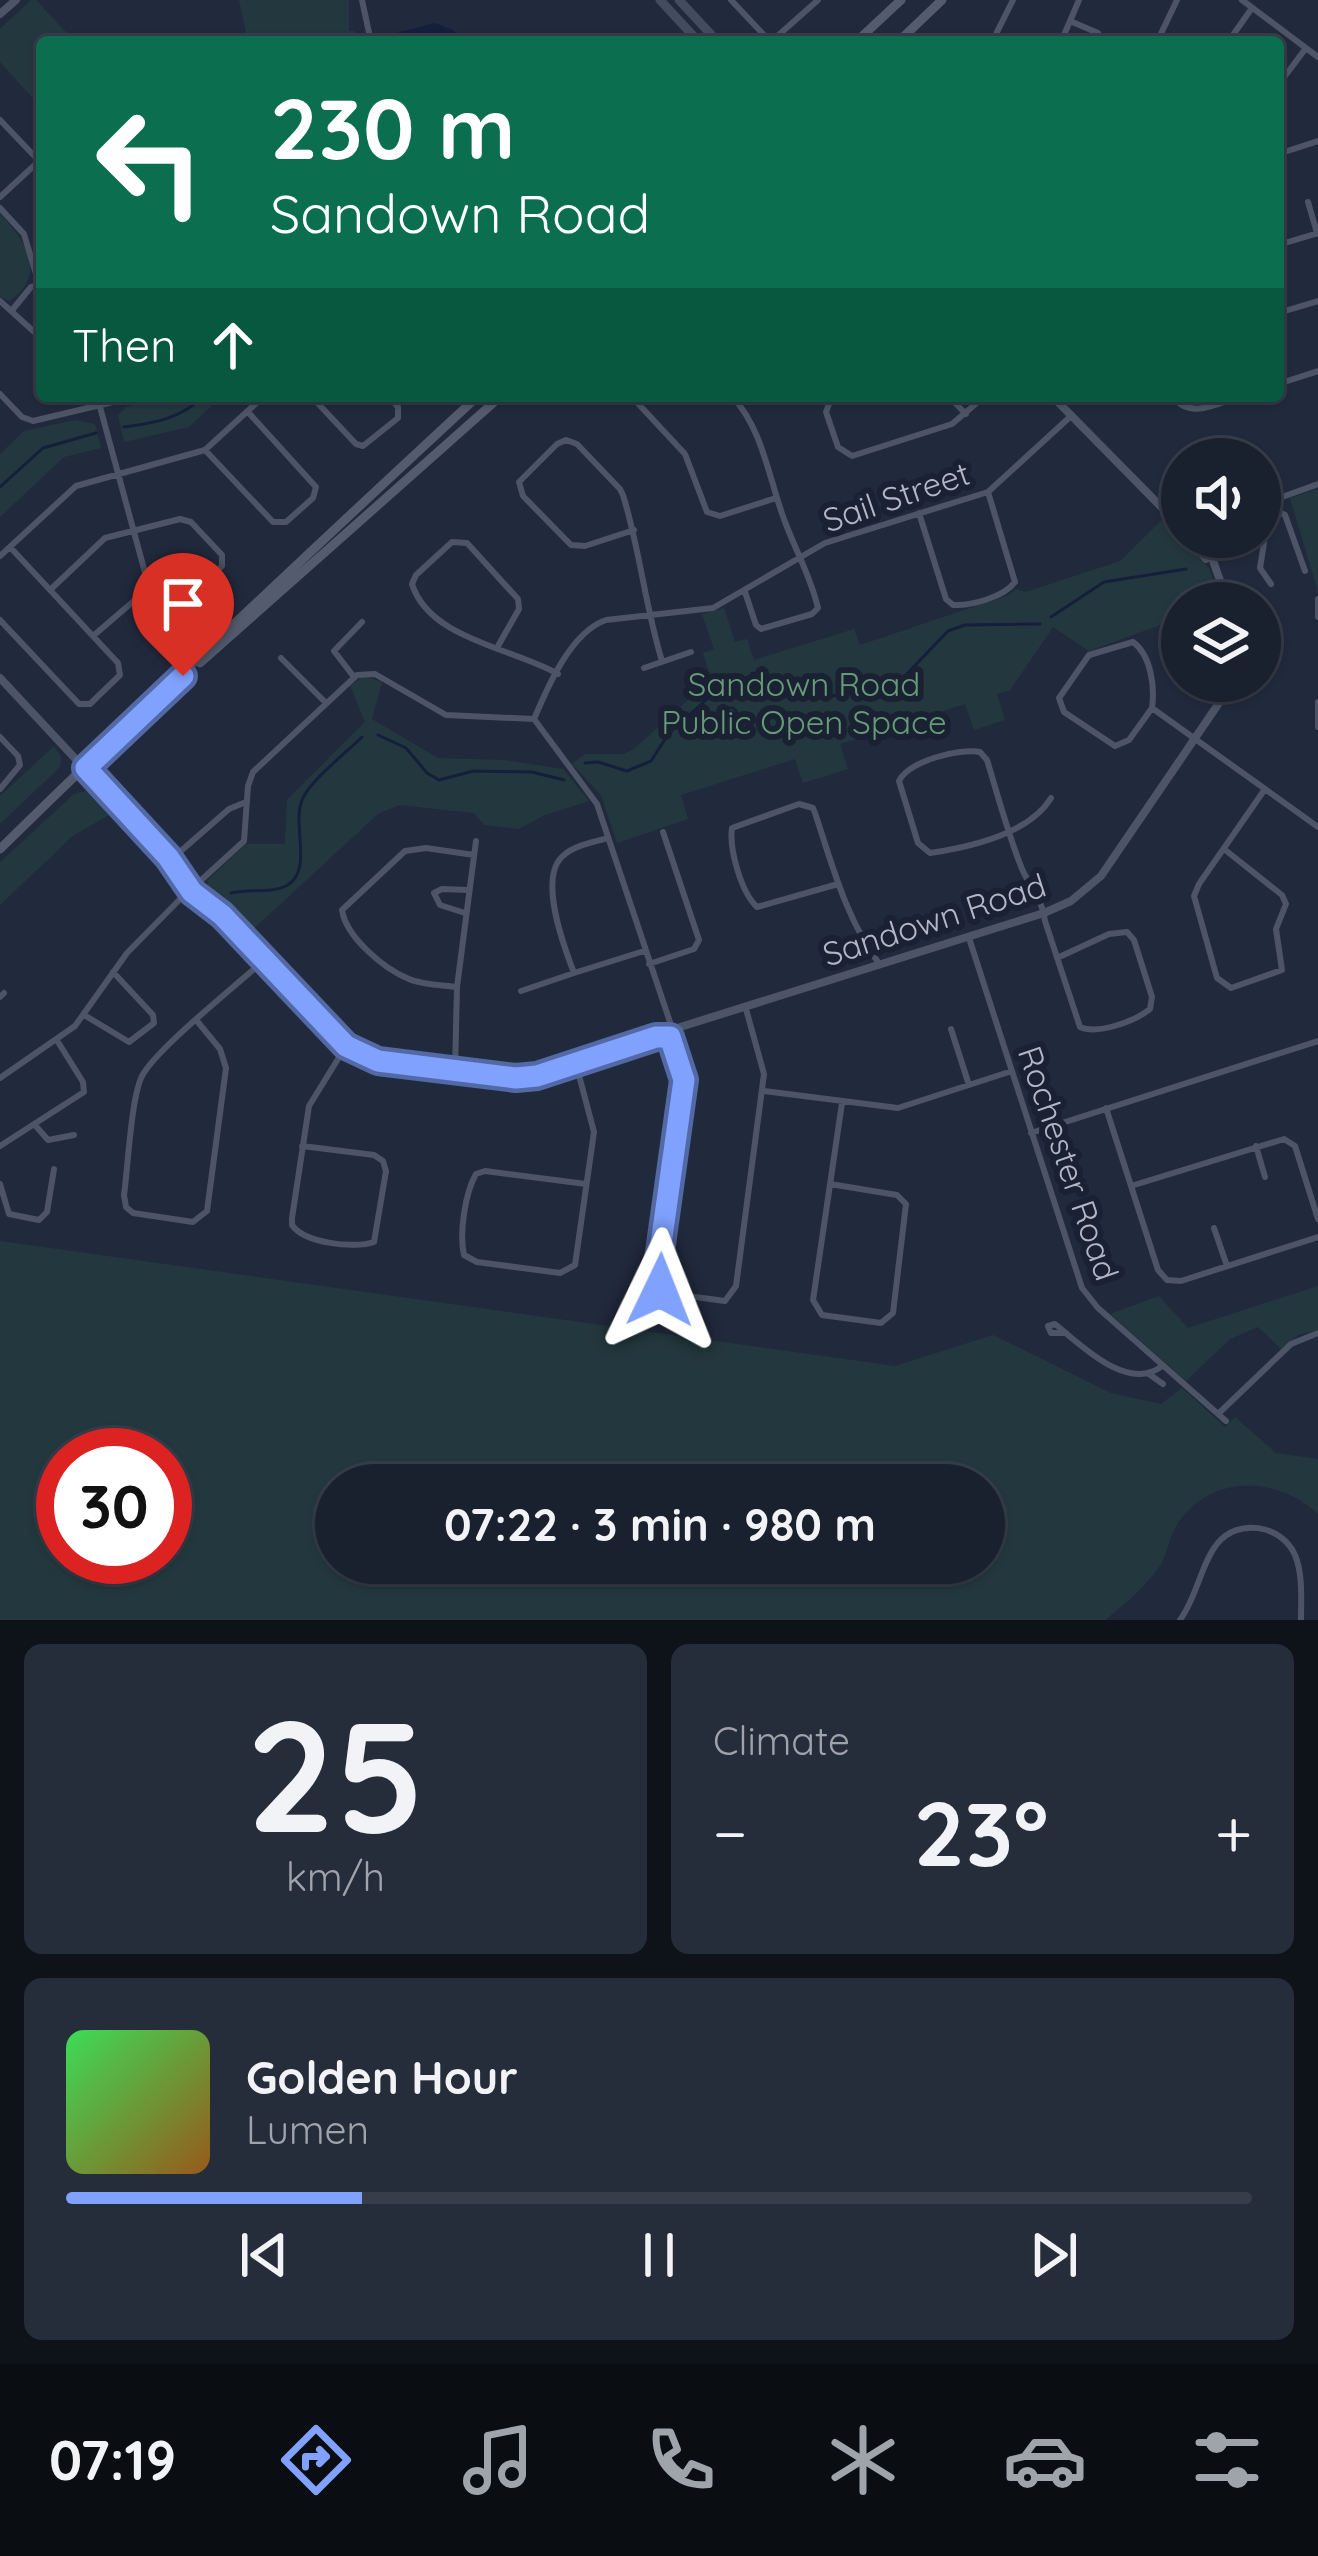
<!DOCTYPE html>
<html lang="en">
<head>
<meta charset="utf-8">
<style>
  :root { --surface:#19202e; --page:#262d3a; --text:#f1f3f6; --muted:#9fa3aa; --line:#373e4a; --accent:#80a2fe }
  body { margin:0; font-family:Quicksand,sans-serif; background:var(--page); color:var(--text); height:100vh; display:flex; flex-direction:column; font-size:45px; white-space:nowrap }
  * { box-sizing:border-box; margin:0 }
  p { font-size:39px; color:var(--muted) }
  .icon { flex:none; width:66px; height:66px; fill:none; stroke:currentColor; stroke-width:2; stroke-linecap:round; stroke-linejoin:round }
  .map { position:relative; height:1620px; overflow:hidden }
  .sheet { display:flex; flex-direction:column; gap:24px; padding:24px; background:#0e1219; flex:1 }
  .sheet>* { flex:none }
  .guide { position:absolute; left:36px; top:36px; width:1248px; height:366px; border-radius:12px; box-shadow:0 3px 9px #0004,0 0 0 3px var(--line); background:#0b6e4f; color:#fff; overflow:hidden }
  .tools { position:absolute; left:1161px; top:438px; display:grid; gap:24px }
  .tools a { display:grid; place-items:center; width:120px; height:120px; border-radius:50%; background:var(--surface); box-shadow:0 3px 9px #0004,0 0 0 3px var(--line); font-size:60px }
  .speed { position:absolute; left:36px; top:1428px; display:flex; gap:24px; font-size:60px; font-weight:700; text-align:center }
  .speed>* { display:grid; place-content:center; width:156px; height:156px; border-radius:50%; background:var(--surface); box-shadow:0 3px 9px #0004,0 0 0 3px var(--line); line-height:1 }
  .speed .limit { border:18px solid #d22; background:#fff; color:#111 }
  .pin { position:absolute; display:grid; place-items:center; width:102px; height:102px; color:#fff; margin:-123px -51px; border-radius:50% 50% 50% 0; rotate:-45deg; box-shadow:0 0 12px #0007 }
  .pin .icon { rotate:45deg }
  .me { position:absolute; width:132px; margin:-66px; rotate:2deg; stroke-linejoin:round; filter:drop-shadow(0 0 9px #0008) }
  .turn { display:flex; align-items:center; gap:42px; height:252px; padding:0 36px; font-size:54px }
  .turn .icon { width:156px; height:156px; stroke-width:2.5 }
  .turn b { display:block; font-size:84px; line-height:102px }
  .then { display:flex; align-items:center; height:114px; padding:0 36px; background:#0003; gap:24px; font-size:45px }
  .big { font-size:90px; font-weight:700; line-height:1.1 }
  .sheet .widget { flex:1; display:flex; flex-direction:column; justify-content:center; gap:18px; min-width:0; padding:0 42px; border-radius:18px; background:var(--page) }
  .sheet .dial { align-items:center; gap:0 }
  .dial b { font-size:156px; line-height:1 }
  .song { display:flex; align-items:center; gap:36px }
  .cover { width:144px; height:144px; border-radius:18px; background:linear-gradient(135deg,hsl(130 70% 55%),hsl(30 70% 35%)) }
  .played { height:12px; border-radius:6px; background:linear-gradient(90deg,var(--accent) 25%,var(--line) 25%) }
  .keys { display:flex; justify-content:space-around; direction:ltr }
  .heat { display:flex; justify-content:space-between; align-items:center; font-size:66px; direction:ltr }
  .sheet .tiles { flex:1; display:grid; gap:24px; grid-template-columns:1fr 1fr }
  .widget:last-child { grid-column:span 2 }
  .trip { position:absolute; left:315px; top:1464px; width:690px; height:120px; border-radius:60px; background:var(--surface); box-shadow:0 3px 9px #0004,0 0 0 3px var(--line); font-weight:700; line-height:120px; text-align:center }
  .dock { display:flex; height:192px; justify-content:space-around; align-items:center; background:#0a0d12; color:var(--muted) }
  .dock .icon { width:84px; height:84px }
  .dock .active { color:var(--accent) }
  .dock b { font-size:54px; color:var(--text) }
  .map>svg:first-child { display:block }
</style>
</head>
<body>
<div class="map">
<svg width="1318" height="1620" viewBox="0 0 1318 1620">
  <rect width="100%" height="100%" fill="#212a3d"/>
  <path fill="#23383e" fill-rule="evenodd" d="M31,0H36L75,42H42V108L0,62V29Z
    M239,0H349V31H354L356,40L361,42H248Z
    M0,214C26,242 48,273 10,301L0,297Z
    M162,396H222L189,427L124,442L118,415L126,407Z
    M75,420L95,424L101,448L64,457L0,517V454L24,431Z
    M1318,489V592L1290,498Z
    M1163,519L1209,568L1222,603H1182V617L1089,651L1053,627L1010,690L997,694L1005,720L974,730L965,704L840,744L848,769L803,783L795,759L681,795L688,819L617,843L601,795L572,764L585,754H624L634,749L711,679L703,653L714,649L702,614L724,608L735,642L747,639L754,660L854,629L860,645L1009,595L1016,589L1026,592L1120,561Z
    M363,676L382,682L372,719L438,758L504,760L563,769L589,801L545,815L519,829L484,825L474,813L399,805L378,814L247,935L209,894L207,881L246,844H285L287,800L365,722L350,686Z
    M54,746L61,757L60,767L0,824V796Z
    M85,791L95,794L111,814L74,835L0,905V862L74,794Z
    M0,1241L895,1366L993,1335L1111,1393L1161,1404L1182,1388L1225,1427L1235,1417L1276,1453L1318,1459V1514C1278,1476 1212,1473 1178,1523C1169,1536 1168,1554 1159,1567C1145,1587 1124,1605 1105,1620H0ZM63,1455H165V1557H63ZM336,1485H984V1563H336Z
    M1318,1286V1330L1298,1335L1281,1349L1258,1327L1230,1339L1186,1381L1110,1314L1159,1296L1188,1328Z"/>
  <path fill="#14203b" d="M435,23L453,30L463,42H396L399,32Z"/>
  <g fill="none" stroke-linecap="round" stroke-linejoin="round">
    <path stroke="#14203b" stroke-width="3" d="M124,427C155,423 180,419 204,396
      M0,487L43,448L96,433
      M1051,617L1104,582L1186,569
      M752,673L766,676L796,695L829,697L904,677L948,631L965,625L1040,624
      M378,735L406,748L427,773L439,780L473,771L532,772L564,780
      M585,763L598,762L627,771L651,761L669,733L735,674
      M231,893C248,888 270,894 286,886C315,870 290,824 303,798C311,780 347,752 362,737"/>
    <path stroke="#4d5465" stroke-width="6" d="M362,0L371,42
      M731,0L764,35L773,40L818,0
      M1242,0L1318,57
      M1070,21L1098,33
      M992,42L1013,0
      M1061,42L1079,0
      M1157,42L1177,0
      M1228,42L1252,8
      M1282,80L1306,48
      M0,120L42,164
      M1278,154L1318,141
      M0,197L39,161
      M1308,202L1317,233
      M0,208L24,234L39,284
      M1278,245L1318,233
      M0,301L42,339
      M13,309L31,287L40,284
      M1278,313L1318,301
      M1278,384L1318,371
      M0,394L22,417L33,421L138,396
      M97,396L150,591
      M311,396L356,444L363,446L398,418V407L389,396
      M631,396L685,454L707,512L720,516L776,498
      M732,396C765,432 769,483 787,527C798,555 811,578 818,608L812,614L761,629L756,625L745,592
      M832,396L826,412L838,447L852,456L952,424L985,396
      M948,396L966,414
      M1172,396C1190,420 1216,404 1240,396
      M205,450L273,522H286L313,498L316,487L248,412
      M1260,505L1318,484
      M919,513L946,599L953,605C971,606 1004,597 1015,582L988,492
      M1260,520L1277,511L1285,515L1305,571
      M1260,529L1264,543L1260,568L1271,584
      M634,530L585,546L571,545L523,496L519,482L557,444L566,440L577,444L620,489L623,495C640,550 645,606 662,661
      M1212,552L1226,537
      M0,556L76,486L205,450L264,396
      M50,590L105,538L180,519L191,522L222,555V566L210,577L142,594L93,636
      M1318,599V617
      M0,620L79,704H90L120,675L118,663L10,547
      M498,646L519,609L518,599L467,543L452,542L416,575L412,584C429,639 513,648 558,674
      M281,658L326,703
      M644,668L691,652
      M354,677L334,651L362,622
      M1318,702V727
      M1152,708C1155,687 1151,655 1133,642L1089,655L1059,698L1064,712L1115,746L1129,740L1152,708L1318,827
      M0,737L18,756L20,765L0,789
      M1051,798C1029,834 971,847 930,853L918,843L899,781C909,761 959,748 980,752L987,760C998,796 1008,834 1022,869C1030,887 1043,900 1045,921L1080,1027C1098,1035 1135,1021 1150,1009L1152,997L1134,940L1127,932L1109,934L1057,958
      M608,838C595,842 575,845 564,855C537,876 564,947 574,973L644,951
      M1224,849L1282,895L1286,904L1276,929L1282,970L1231,988L1217,978L1194,896L1199,884L1265,789
      M182,850L229,809L246,802
      M198,883L244,841L248,786L253,772L357,675L375,674L446,715L534,719
      M838,884L757,907C741,892 729,849 732,828L799,804L813,808L815,813C833,867 846,919 880,965
      M465,913L440,905L434,893L442,889L468,890
      M969,938L1082,1288L1098,1308L1226,1421
      M649,964L694,949L699,940L663,832
      M457,987C441,985 423,985 409,979C384,969 346,937 342,910L405,851L426,848L474,855
      M521,991L574,973
      M0,997L4,993
      M84,1015L129,1042L154,1023L153,1015L113,972
      M197,1021L220,1049L226,1068L207,1211L193,1222L133,1213L126,1207L124,1195C128,1167 131,1098 142,1076C157,1048 237,985 264,960
      M672,1028L597,804L534,719C548,686 571,632 606,620L713,608L825,543L988,492L1071,416
      M951,1029L969,1085
      M670,1037L684,1080L656,1283L665,1293L725,1301L736,1286L764,1074L746,1009
      M576,1064L594,1132L575,1265L560,1273L477,1262L464,1255C459,1234 465,1193 476,1174L485,1171L586,1184
      M455,1071L457,987L476,841
      M0,1078L75,1026L127,953L190,889
      M764,1091L898,1108L1012,1071
      M1106,1108L1158,1270L1167,1280L1181,1281L1318,1237
      M35,1125L48,1140L74,1135
      M1031,1133L1318,1041
      M0,1146L84,1092L83,1082L58,1042
      M302,1146L374,1155L383,1161L386,1171L374,1242C354,1249 304,1243 292,1225V1218L309,1106L346,1046
      M1256,1146L1265,1177
      M0,1184L9,1214L39,1220L47,1212L54,1169
      M830,1184L897,1195L906,1204L893,1313L881,1323L822,1315L813,1300L842,1103
      M1131,1186L1284,1139L1295,1146L1318,1219
      M1214,1228L1227,1266
      M1048,1326L1055,1324C1081,1345 1128,1393 1162,1366
      M1048,1326L1051,1333H1066
      M1149,1374L1163,1384
      M1218,1414L1291,1344L1318,1333
      M1180,1620C1197,1597 1201,1564 1217,1544C1237,1518 1281,1524 1295,1555C1303,1574 1301,1599 1301,1620"/>
    <path stroke="#4d5465" stroke-width="8" d="M0,14L16,0
      M1052,396L1182,528
      M1191,537L1202,551
      M1207,548L1212,554L1206,559L1201,553Z
      M1211,555L1228,603
      M0,678L168,858L190,886
      M192,884H199L198,892L191,891Z
      M196,893C252,931 286,997 338,1040C368,1065 486,1083 526,1078C562,1073 634,1049 667,1032
      M670,1028L676,1032L672,1037L667,1034Z
      M674,1029L1044,913L1071,901L1101,876L1234,681"/>
    <path stroke="#434b60" stroke-width="9" d="M660,0L699,42
      M679,0L718,42"/>
    <path stroke="#535b6d" stroke-width="9" d="M856,42L901,0
      M898,42L942,0
      M200,663L501,396
      M0,849C157,695 317,545 478,396"/>
  </g>
  <g fill="none" stroke-linecap="round" stroke-linejoin="round">
    <g stroke="#5369a5" stroke-width="30">
      <path id="route" d="M183,676L86,768L168,857L192,892L222,915L346,1046L378,1061L516,1078L537,1076L656,1037H670L684,1080L656,1280L660,1290"/>
    </g>
    <use href="#route" stroke="#80a2fe" stroke-width="21"/>
  </g>
  <g text-anchor="middle" dominant-baseline="central" stroke-width="12" stroke-linejoin="round" paint-order="stroke">
    <g font-size="33" fill="#b1b7c9" stroke="#1a2132">
      <text transform="translate(896 496) rotate(-19)">Sail Street</text>
      <text transform="translate(934 919) rotate(-18)">Sandown Road</text>
      <text transform="translate(1069 1163) rotate(71)">Rochester Road</text>
    </g>
    <g font-size="33" fill="#669b78" stroke="#1a2132">
      <text x="804" y="683">Sandown Road<tspan x="804" dy="38">Public Open Space</tspan></text>
    </g>
  </g>
</svg>
<div class="tools">
<a><svg class="icon" aria-label="sound" viewBox="0 0 24 24"><path d="M4 9h4l5-4v14l-5-4H4zM17 9q2 3 0 6"/></svg></a>
<a><svg class="icon" aria-label="layers" viewBox="0 0 24 24"><path d="M12 4l9 5-9 5-9-5zM3 14l9 5 9-5"/></svg></a>
</div>
<div class="speed"><div class="limit">30</div></div>
<div class="pin" style="left:183px;top:676px;background:#d93025"><svg class="icon" aria-label="arrive" viewBox="0 0 24 24"><path d="M6 21V4h12l-3 4 3 4H6"/></svg></div>
<svg class="me" style="left:660px;top:1290px" viewBox="-20 -20 40 40"><path d="M0-17L14 15 0 8-14 15z" fill="#80a2fe" stroke="#fff" stroke-width="4"/></svg>
<div class="trip">07:22 · 3 min · 980 m</div>
<div class="guide">
<div class="turn"><svg class="icon" aria-label="left" viewBox="0 0 24 24"><path d="M17 20v-9H6M10 6l-5 5 5 5"/></svg><div><b>230 m</b>Sandown Road</div></div>
<div class="then">Then<svg class="icon" aria-label="ahead" viewBox="0 0 24 24"><path d="M12 20V5M6 11l6-6 6 6"/></svg></div>
</div>
</div>
<section class="sheet">
<div class="tiles">
<div class="widget dial"><b>25</b><p>km/h</p></div>
<div class="widget"><p>Climate</p>
<div class="heat"><a>−</a><b class="big">23°</b><a>+</a></div>
</div>
<div class="widget">
<div class="song"><i class="cover"></i><div><b>Golden Hour</b><p>Lumen</p></div></div>
<div class="played"></div>
<div class="keys"><svg class="icon" aria-label="previous" viewBox="0 0 24 24"><path d="M18 5L8 12l10 7zM5 5v14"/></svg><svg class="icon" aria-label="pause" viewBox="0 0 24 24"><path d="M8 5v14M16 5v14"/></svg><svg class="icon" aria-label="next" viewBox="0 0 24 24"><path d="M6 5l10 7-10 7zM19 5v14"/></svg></div>
</div>
</div>
</section>
<nav class="dock">
<b>07:19</b>
<svg class="icon active" aria-label="directions" viewBox="0 0 24 24"><path d="M12 3l9 9-9 9-9-9zM9 14v-3h6M13 9l2 2-2 2"/></svg>
<svg class="icon" aria-label="music" viewBox="0 0 24 24"><path d="M9 18V5l10-2v13"/><circle cx="6" cy="18" r="3"/><circle cx="16" cy="16" r="3"/></svg>
<svg class="icon" aria-label="phone" viewBox="0 0 24 24"><path d="M5 4h4l2 5-3 2q2 4 5 5l2-3 5 2v4C11 20 4 13 5 4z"/></svg>
<svg class="icon" aria-label="climate" viewBox="0 0 24 24"><path d="M12 3v18M4 7l16 10M4 17L20 7"/></svg>
<svg class="icon" aria-label="car" viewBox="0 0 24 24"><path d="M5 17H2v-5l4-1 3-4h7l3 4 3 1v5h-3M9 17h6M6 11h13"/><circle cx="7" cy="17" r="2"/><circle cx="17" cy="17" r="2"/></svg>
<svg class="icon" aria-label="filters" viewBox="0 0 24 24"><path d="M4 7h16M4 17h16"/><circle cx="9" cy="7" r="2"/><circle cx="15" cy="17" r="2"/></svg>
</nav>
</body>
</html>
